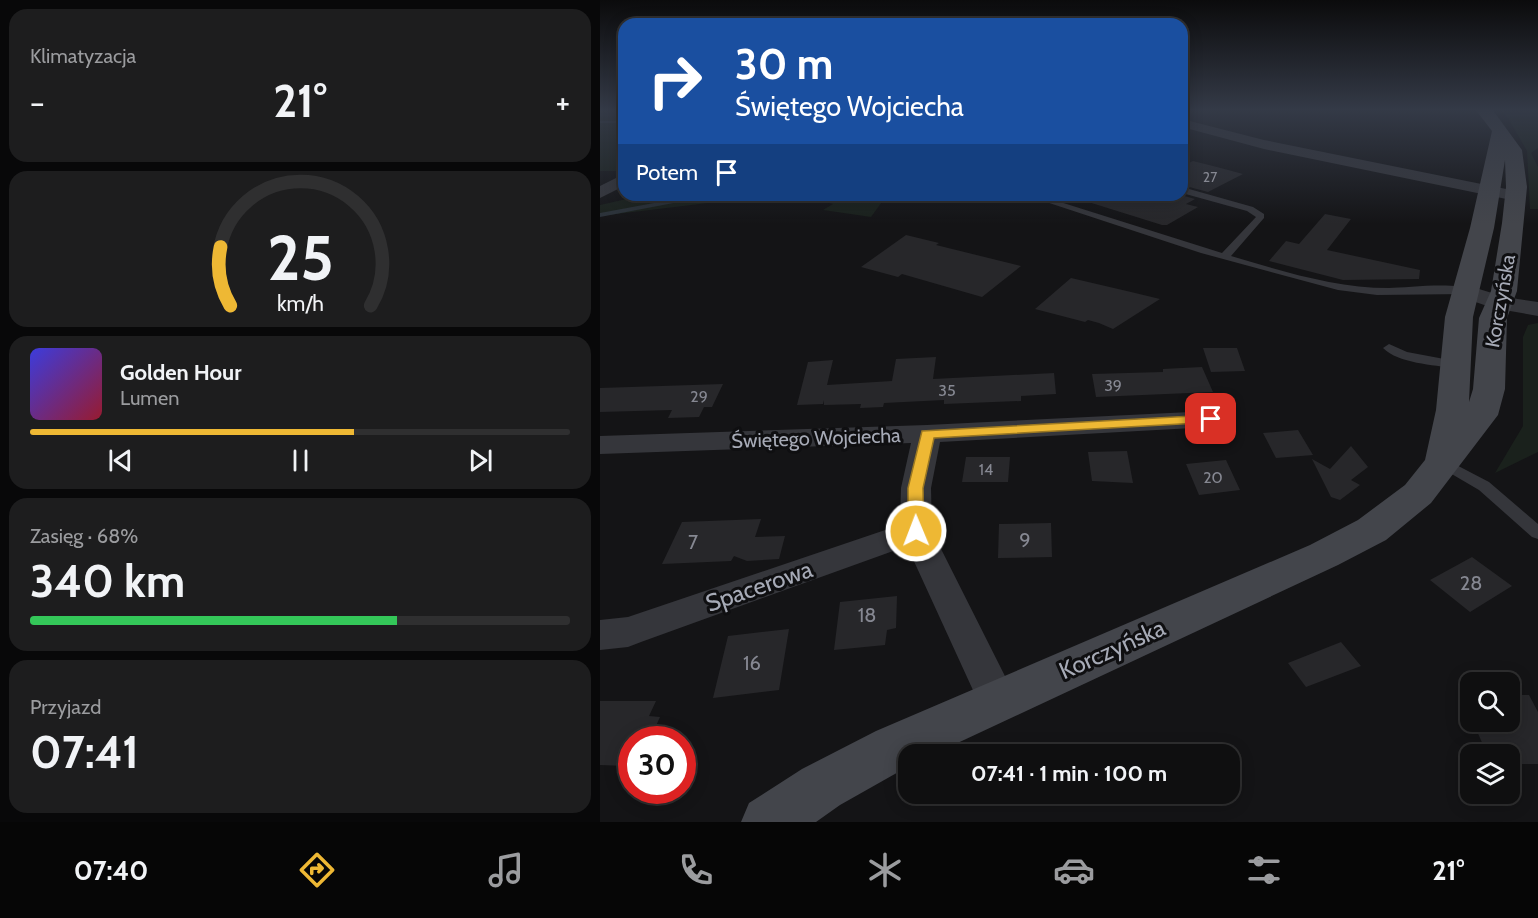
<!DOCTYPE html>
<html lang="pl">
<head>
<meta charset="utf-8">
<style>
  :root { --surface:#0f0f10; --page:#1d1d1e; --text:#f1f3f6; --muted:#9b9c9f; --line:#2f2f30; --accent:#eeb834 }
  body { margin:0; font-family:Cabin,sans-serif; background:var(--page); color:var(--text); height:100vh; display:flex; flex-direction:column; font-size:22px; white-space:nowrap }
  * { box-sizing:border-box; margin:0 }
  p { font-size:20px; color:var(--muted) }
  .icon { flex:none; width:33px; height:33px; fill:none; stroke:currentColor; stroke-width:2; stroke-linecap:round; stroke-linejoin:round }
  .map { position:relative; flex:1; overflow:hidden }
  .panel { display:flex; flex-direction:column; gap:9px; padding:9px; background:#080809; width:600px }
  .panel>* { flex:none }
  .banner { position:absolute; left:18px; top:18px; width:570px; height:183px; border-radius:18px; box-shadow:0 3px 15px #0003,0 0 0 2px var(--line); background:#1a4fa0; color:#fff; overflow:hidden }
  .fabs { position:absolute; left:860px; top:672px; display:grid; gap:12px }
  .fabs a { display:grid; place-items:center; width:60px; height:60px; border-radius:12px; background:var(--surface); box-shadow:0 3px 15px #0003,0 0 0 2px var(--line); font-size:30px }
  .speed { position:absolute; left:18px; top:726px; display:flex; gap:12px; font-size:30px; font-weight:700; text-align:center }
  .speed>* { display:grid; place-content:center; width:78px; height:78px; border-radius:50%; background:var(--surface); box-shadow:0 3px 15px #0003,0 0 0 2px var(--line); line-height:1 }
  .speed .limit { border:9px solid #d22; background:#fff; color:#111 }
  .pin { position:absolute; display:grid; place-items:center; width:51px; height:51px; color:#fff; margin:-26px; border-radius:12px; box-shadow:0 3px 9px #0006 }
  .me { position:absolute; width:66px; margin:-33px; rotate:359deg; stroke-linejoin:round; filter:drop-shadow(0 0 4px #0008) }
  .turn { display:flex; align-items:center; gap:21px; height:126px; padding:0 18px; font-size:27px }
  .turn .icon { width:78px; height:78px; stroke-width:2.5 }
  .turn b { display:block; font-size:42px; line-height:51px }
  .then { display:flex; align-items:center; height:57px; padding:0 18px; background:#0003; gap:12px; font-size:22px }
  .big { font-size:45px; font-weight:700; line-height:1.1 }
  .panel .card { flex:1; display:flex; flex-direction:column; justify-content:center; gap:9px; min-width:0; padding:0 21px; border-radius:18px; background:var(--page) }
  .panel .dial { align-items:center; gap:0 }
  .dial svg { height:156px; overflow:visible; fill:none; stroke:var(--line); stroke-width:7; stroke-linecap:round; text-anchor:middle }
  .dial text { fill:var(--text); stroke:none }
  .song { display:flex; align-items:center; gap:18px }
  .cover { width:72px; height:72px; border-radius:9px; background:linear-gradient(135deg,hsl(240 70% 55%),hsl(350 70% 35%)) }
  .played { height:6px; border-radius:3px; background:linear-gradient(90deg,var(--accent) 60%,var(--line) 60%) }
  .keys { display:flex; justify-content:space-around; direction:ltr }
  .heat { display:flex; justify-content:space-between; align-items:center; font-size:33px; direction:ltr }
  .charge { height:9px; border-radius:4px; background:linear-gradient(90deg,#34c759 68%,var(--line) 0) }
  .trip { position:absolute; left:298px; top:744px; width:342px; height:60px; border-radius:18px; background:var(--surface); box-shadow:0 3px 15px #0003,0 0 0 2px var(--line); font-weight:700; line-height:60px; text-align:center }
  .dock { display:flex; height:96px; justify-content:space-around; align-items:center; background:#060606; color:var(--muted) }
  .dock .icon { width:42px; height:42px }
  .dock .active { color:var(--accent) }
  .dock b { font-size:27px; color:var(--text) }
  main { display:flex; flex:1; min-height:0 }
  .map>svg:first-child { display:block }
</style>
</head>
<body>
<main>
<section class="panel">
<div class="card"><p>Klimatyzacja</p>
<div class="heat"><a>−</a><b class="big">21°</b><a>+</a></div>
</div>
<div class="card dial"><svg viewBox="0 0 100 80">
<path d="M14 69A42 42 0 1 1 86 69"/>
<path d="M14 69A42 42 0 0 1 9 39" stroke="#eeb834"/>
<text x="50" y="56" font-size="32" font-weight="700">25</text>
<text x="50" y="72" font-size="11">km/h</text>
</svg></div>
<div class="card">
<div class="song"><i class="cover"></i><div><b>Golden Hour</b><p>Lumen</p></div></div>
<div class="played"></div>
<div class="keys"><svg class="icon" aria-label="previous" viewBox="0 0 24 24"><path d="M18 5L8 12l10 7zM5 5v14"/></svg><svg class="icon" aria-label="pause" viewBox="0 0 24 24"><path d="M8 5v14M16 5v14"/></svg><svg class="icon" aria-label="next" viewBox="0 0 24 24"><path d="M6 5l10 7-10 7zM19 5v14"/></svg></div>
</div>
<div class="card"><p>Zasięg · 68%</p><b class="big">340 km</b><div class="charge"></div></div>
<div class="card"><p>Przyjazd</p><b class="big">07:41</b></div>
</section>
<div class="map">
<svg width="938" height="822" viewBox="0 0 938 822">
  <rect width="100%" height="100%" fill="#141416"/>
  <path fill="#1a211c" d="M0,109H24V171H0Z
    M898,109H938V148L931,153L938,167V209H930L927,151L908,118Z
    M44,195H175L0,216V205Z
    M195,195H287L271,217L223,210L233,204Z
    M938,323V452L895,473L923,426V337L928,325Z"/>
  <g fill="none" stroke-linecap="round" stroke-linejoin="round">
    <path fill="#2b3239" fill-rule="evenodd" d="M0,121H24V123H0Z
      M97,195H108L105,197L0,217V213Z"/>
  </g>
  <path fill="#27272a" d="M593,161L617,167L643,174L608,192L582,185V166Z
    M483,195H581L595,199L586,204L598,207L567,225H562L482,200Z
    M725,214L751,219L727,250L820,270L819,279L743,280L669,261L686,241L699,244Z
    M306,235L339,243L336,245L421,266L382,297L302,274L298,277L261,267Z
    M471,278L531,292L560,299L513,329L499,323L488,320L485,322L435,309Z
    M603,348H637L645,371L611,372Z
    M336,357L333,379L454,373L456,394L421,396V401L344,404V400L284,403L283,407L260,408L261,404L224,405V400L223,404L197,405L208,362L233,360L227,385L292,381L296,359Z
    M602,367L613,392L496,397L492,374L563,372V369Z
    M123,384L112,407H104L99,417L68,418L72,410L0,412V388Z
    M698,430L713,455L676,458L663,433Z
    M751,446L768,467L751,480L760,485L740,500L731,497L712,459L730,469Z
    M527,451L533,483L492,481L488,452Z
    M366,457H410L408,482H362Z
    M626,460L640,490L599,495L586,464Z
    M161,519L155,537L185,536L179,559L147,561L134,556L131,561L62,564L82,522Z
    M451,523L452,557L398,558L399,524Z
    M872,557L912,586L870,612L830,580Z
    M297,596L296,628L287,630L285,645L234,650L240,602Z
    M189,629L179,690L113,698L128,636Z
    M741,642L761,666L706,687L688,663Z
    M909,695H929L938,712V764H909V754H887L873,722H909Z
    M0,701H56L49,716L60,717L50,739L32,740V755L27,766L0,765Z"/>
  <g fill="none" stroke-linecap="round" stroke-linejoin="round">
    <path fill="#35363b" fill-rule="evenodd" d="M582,187L653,207L664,214V218L631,256C682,271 735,288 789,288C807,288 860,281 871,291L866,294L777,295L738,290L601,253L425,195H438L622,253L656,217L647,211L582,193Z
      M789,344L807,352L855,361L861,365L855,369C833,364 799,364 783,348Z
      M843,458L889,482L938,524V539L932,537L879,490L838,466L836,463L838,460Z"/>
    <path fill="#35363b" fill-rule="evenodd" d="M582,119L664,140L916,191L922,192L925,196L922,200L916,201L664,149L582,127Z
      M24,174V186L0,198V186Z
      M866,285L905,297L938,302V316L893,308L858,296L855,291L858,286Z
      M611,411L621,413L625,419L621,425L611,427L340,442L331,488L332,531L417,700L411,712L397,717L383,712L307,546L41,642L28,647L0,650V620L28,617L300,525L301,488L311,443L0,454V436L327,425Z"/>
    <path fill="#43454b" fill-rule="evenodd" d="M875,109H892L922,150L927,187L917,291L907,318L905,389L898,415L831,503L786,540L738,565L334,754H309V766L240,805L216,822H141L149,803L202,769L276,731L710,545L758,520L805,485L825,460L836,410L845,317L870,228L892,131ZM905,160L906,187L902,223L891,291L879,318L873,389L869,402L873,317L894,228Z"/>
  </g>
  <linearGradient id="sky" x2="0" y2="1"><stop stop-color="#0b0b0c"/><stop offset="0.49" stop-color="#343a47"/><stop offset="1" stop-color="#343a47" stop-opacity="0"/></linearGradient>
  <rect width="938" height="224" fill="url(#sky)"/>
  <path fill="#eeb834" stroke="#9b7822" stroke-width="1.5" d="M611,415L618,419L616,422L334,438L323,488L324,531L322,535H310L308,531V488L322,431Z"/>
  <g text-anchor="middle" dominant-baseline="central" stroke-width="6" stroke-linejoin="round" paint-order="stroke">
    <g font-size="14" fill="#868892">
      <text x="610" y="177">27</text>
    </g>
    <g font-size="16" fill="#868892">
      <text x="513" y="385">39</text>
      <text x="347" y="390">35</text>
      <text x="99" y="396">29</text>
      <text x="386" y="469">14</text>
      <text x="613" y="477">20</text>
    </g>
    <g font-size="20" fill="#a6aab6" stroke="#0f0f11">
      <text transform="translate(900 301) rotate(-80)">Korczyńska</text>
      <text transform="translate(216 438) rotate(-2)">Świętego Wojciecha</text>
    </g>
    <g font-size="20" fill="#868892">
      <text x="425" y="540">9</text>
      <text x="93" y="542">7</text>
      <text x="871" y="583">28</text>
      <text x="267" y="615">18</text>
      <text x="152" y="663">16</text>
    </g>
    <g font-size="24" fill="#a6aab6" stroke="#0f0f11">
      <text transform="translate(159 586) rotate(-19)">Spacerowa</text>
      <text transform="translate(512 649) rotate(-24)">Korczyńska</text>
    </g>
  </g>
</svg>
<div class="fabs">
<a><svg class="icon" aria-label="search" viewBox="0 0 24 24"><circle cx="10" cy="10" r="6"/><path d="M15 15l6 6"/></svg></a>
<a><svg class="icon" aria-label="layers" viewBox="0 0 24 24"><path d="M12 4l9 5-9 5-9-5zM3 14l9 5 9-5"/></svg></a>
</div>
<div class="speed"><div class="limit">30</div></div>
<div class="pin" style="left:611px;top:419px;background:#d93025"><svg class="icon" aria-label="arrive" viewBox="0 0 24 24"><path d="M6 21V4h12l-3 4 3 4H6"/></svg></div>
<svg class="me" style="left:316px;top:531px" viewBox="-20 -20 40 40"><circle r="17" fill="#eeb834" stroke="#fff" stroke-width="3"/><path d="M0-11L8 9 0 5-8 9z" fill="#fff"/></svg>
<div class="trip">07:41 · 1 min · 100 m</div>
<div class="banner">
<div class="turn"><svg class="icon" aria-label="right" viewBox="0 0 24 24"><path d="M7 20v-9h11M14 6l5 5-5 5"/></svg><div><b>30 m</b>Świętego Wojciecha</div></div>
<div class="then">Potem<svg class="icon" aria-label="arrive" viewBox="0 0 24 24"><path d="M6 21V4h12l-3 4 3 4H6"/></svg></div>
</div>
</div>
</main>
<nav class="dock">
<b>07:40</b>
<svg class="icon active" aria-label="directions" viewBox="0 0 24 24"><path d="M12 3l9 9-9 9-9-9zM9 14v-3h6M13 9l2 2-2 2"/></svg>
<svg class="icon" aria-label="music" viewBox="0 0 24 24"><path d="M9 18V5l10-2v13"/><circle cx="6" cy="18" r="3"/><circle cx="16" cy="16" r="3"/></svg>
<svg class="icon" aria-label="phone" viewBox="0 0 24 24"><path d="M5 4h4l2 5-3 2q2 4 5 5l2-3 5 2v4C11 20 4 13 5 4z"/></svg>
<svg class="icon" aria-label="climate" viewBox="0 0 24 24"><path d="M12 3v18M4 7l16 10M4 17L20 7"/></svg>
<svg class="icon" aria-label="car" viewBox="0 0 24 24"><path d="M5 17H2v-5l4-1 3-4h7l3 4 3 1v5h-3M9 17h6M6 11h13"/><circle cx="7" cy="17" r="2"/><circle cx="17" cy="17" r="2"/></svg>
<svg class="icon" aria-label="filters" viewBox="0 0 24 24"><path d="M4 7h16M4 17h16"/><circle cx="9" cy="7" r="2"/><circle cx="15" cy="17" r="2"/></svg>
<b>21°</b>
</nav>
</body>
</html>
